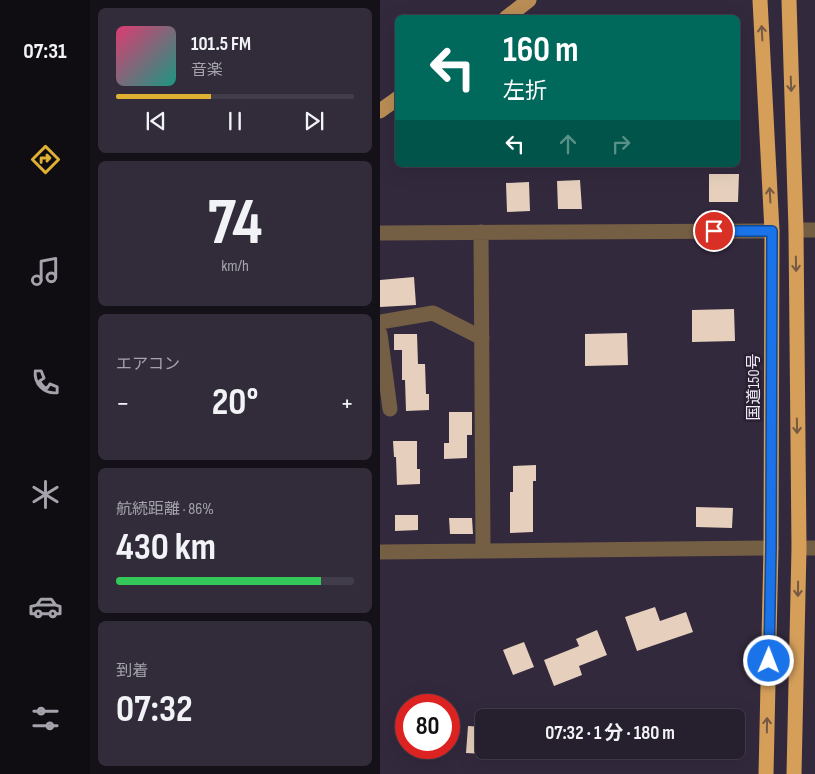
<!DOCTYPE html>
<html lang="ja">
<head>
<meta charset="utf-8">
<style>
  :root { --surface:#261f2e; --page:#322c3a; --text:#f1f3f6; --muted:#a4a2aa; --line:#423d4a; --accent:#deb133 }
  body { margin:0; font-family:"Sofia Sans Condensed","Noto Sans JP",sans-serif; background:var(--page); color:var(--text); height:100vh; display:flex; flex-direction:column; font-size:19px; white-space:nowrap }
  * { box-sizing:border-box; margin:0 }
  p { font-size:16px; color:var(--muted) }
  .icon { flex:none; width:28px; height:28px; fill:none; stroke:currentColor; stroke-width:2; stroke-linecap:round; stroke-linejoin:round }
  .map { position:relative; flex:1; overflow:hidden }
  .drawer { display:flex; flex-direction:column; gap:8px; padding:8px; background:#151119; width:290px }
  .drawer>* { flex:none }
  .banner { position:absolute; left:15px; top:15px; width:345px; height:152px; border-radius:8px; box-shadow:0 5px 20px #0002,0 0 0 1px var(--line); background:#00695c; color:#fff; overflow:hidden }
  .speed { position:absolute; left:15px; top:694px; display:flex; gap:10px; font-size:25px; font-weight:700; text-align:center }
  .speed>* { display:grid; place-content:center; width:65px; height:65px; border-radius:50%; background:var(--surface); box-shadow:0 5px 20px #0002,0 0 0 1px var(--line); line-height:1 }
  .speed .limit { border:8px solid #d22; background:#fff; color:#111 }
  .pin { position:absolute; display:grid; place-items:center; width:42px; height:42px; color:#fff; margin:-21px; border:2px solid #fff; border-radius:50%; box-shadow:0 1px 5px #0007 }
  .me { position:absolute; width:55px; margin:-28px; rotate:1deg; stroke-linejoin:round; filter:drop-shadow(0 0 4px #0008) }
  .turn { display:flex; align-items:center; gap:18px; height:105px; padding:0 25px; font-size:22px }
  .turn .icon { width:65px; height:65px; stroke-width:2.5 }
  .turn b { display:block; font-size:35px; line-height:42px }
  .lanes { display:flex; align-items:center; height:48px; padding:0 25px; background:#0003; justify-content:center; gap:25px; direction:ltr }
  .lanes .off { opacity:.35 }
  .big { font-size:38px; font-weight:700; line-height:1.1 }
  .drawer .widget { flex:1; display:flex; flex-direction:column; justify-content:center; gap:8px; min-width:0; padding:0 18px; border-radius:8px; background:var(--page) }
  .drawer .dial { align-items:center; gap:0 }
  .dial b { font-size:65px; line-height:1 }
  .song { display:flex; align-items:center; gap:15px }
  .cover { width:60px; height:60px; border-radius:8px; background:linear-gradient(135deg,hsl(340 70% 55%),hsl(170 70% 35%)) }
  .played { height:5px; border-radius:2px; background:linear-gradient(90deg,var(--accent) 40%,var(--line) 40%) }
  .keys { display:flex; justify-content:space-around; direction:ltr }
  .heat { display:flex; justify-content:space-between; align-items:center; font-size:28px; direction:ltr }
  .charge { height:8px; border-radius:4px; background:linear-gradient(90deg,#34c759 86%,var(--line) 0) }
  .trip { position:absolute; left:95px; top:709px; width:270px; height:50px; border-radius:8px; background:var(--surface); box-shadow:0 5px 20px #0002,0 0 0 1px var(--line); font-weight:700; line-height:50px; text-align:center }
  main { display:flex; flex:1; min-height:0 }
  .dock { display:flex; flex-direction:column; width:90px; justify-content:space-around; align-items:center; background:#0f0c12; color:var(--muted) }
  .dock .icon { width:35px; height:35px }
  .dock .current { color:var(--accent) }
  .dock b { font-size:22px; color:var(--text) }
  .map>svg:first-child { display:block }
</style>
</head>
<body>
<main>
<nav class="dock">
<b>07:31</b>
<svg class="icon current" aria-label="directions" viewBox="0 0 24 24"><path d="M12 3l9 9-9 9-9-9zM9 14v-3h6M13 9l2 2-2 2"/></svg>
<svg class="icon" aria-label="music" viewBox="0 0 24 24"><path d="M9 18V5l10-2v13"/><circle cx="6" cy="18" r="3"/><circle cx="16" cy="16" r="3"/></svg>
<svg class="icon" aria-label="phone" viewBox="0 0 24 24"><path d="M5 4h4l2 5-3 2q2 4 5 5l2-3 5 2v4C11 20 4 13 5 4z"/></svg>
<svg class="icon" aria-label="climate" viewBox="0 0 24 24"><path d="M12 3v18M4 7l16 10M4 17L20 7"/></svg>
<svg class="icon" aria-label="car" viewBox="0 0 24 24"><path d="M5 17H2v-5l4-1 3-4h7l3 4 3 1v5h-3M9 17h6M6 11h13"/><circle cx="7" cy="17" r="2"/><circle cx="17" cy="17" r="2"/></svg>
<svg class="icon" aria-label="filters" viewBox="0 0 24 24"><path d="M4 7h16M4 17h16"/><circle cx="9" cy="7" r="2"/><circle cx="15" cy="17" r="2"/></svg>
</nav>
<section class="drawer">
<div class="widget">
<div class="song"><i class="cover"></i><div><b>101.5 FM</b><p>音楽</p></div></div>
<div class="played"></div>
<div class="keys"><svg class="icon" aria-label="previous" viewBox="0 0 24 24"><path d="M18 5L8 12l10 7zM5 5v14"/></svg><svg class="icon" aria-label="pause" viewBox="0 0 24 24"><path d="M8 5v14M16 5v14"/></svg><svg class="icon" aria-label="next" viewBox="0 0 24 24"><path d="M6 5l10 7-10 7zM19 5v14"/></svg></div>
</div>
<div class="widget dial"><b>74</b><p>km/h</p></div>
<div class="widget"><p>エアコン</p>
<div class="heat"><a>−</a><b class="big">20°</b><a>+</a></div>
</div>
<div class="widget"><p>航続距離 · 86%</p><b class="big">430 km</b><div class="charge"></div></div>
<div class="widget"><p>到着</p><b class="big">07:32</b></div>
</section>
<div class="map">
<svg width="435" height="774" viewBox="0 0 435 774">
  <rect width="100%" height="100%" fill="#33293d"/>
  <path fill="#e6d0bd" d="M329,174H359L358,202H329Z
    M200,180L202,209H178L177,181Z
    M149,182L150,211L127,212L126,183Z
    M34,277L36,305L0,307V280Z
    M354,309L355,341L312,342V310Z
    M247,333L248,365L205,366V334Z
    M14,334H37L38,364H45L46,394H49V410L26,411L25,380H22V350H14Z
    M69,412H92V435H87V458L64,459V443H69Z
    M13,441H37V469H40V484L17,485L16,457H14Z
    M156,465V481H153V532L130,533V492H133V466Z
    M316,507L353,508L352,528L316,527Z
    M15,515H38V530L15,531Z
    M69,518H92L93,534H70Z
    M275,607L280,621L306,612L313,632L257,651L245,617Z
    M217,630L227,655L199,666L202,675L174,686L164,660L199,646L196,639Z
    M144,642L154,667L133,675L123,650Z
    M88,726L104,727V754L86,753Z"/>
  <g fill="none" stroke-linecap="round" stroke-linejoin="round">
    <path stroke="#745e44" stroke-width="15" d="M416,230H435
      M101,232L103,551
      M0,233L392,231
      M0,322L53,313L102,338
      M0,334L10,409
      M419,548H435
      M0,552L391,548"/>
    <path stroke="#b98d55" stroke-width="15" d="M126,18L149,0
      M0,111L18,98"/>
    <path stroke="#d59f5a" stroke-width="15" d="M380,0L392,231L391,548L386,774
      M409,0L416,230L419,548L414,774"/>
  </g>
  <defs><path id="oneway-shaft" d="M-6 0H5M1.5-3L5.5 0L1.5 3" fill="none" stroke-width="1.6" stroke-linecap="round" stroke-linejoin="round" transform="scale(1.25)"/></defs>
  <g stroke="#765944">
    <use href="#oneway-shaft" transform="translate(382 33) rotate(-93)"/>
    <use href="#oneway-shaft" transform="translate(411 84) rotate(88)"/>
    <use href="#oneway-shaft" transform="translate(390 195) rotate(-93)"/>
    <use href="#oneway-shaft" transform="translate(416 264) rotate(89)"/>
    <use href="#oneway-shaft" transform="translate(417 426) rotate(89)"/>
    <use href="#oneway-shaft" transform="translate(418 589) rotate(91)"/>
    <use href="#oneway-shaft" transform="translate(387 725) rotate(-89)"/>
  </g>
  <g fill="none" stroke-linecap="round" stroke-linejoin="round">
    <g stroke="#114b97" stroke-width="12">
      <path id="route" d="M334,231H392L391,548L389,661"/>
    </g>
    <use href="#route" stroke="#1a73e8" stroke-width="9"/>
  </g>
  <g text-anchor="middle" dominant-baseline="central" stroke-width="5" stroke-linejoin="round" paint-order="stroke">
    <g font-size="16" fill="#f2ecf9" stroke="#292032">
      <text transform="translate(374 387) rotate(-90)">国道150号</text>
    </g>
  </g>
</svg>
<div class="speed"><div class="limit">80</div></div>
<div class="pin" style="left:334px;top:231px;background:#d93025"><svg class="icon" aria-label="arrive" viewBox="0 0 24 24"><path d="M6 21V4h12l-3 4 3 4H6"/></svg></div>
<svg class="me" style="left:389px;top:661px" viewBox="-20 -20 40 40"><circle r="17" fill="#1a73e8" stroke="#fff" stroke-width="3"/><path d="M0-11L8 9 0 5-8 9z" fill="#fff"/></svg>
<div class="trip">07:32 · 1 分 · 180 m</div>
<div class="banner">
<div class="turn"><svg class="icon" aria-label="left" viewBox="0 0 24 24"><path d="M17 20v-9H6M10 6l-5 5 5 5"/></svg><div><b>160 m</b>左折</div></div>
<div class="lanes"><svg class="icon" aria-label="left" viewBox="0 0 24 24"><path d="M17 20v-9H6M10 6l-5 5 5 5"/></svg><svg class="icon off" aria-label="ahead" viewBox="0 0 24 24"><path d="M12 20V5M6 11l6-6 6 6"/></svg><svg class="icon off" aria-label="right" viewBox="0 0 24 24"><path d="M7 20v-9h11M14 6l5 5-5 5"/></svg></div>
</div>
</div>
</main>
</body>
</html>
